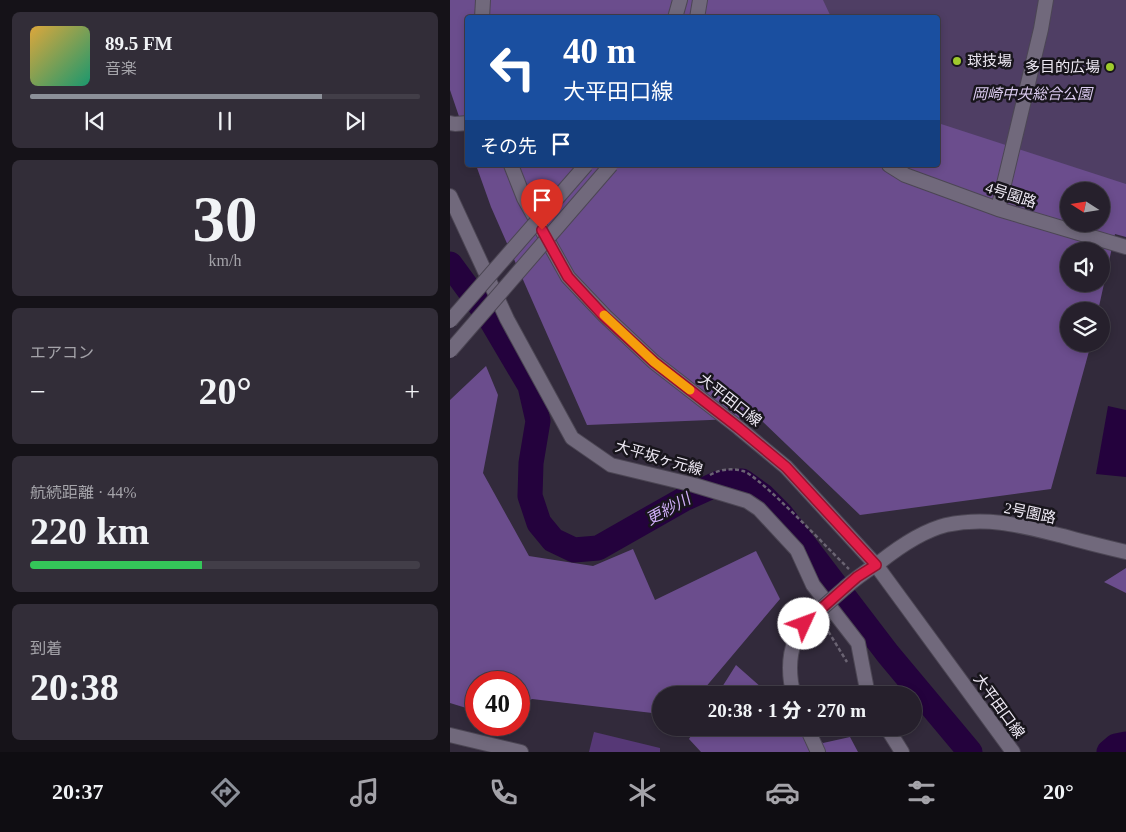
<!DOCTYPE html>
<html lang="ja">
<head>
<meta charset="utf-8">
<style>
  :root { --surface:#26202c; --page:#322d38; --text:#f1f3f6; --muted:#a4a3a9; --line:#423e48; --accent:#8c9099 }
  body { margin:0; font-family:"Times New Roman","Noto Sans JP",serif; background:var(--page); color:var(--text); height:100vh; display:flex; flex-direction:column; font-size:19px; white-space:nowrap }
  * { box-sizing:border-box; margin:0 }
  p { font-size:16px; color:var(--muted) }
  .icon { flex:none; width:28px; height:28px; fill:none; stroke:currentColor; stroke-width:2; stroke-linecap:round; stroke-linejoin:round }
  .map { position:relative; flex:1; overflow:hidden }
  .panel { display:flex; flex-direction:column; gap:12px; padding:12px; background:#151218; width:450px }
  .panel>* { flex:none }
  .banner { position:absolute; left:15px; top:15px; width:475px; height:152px; border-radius:5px; box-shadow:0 2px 8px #0003,0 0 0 1px var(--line); background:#1a4fa0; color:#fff; overflow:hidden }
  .needle { width:32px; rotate:282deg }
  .buttons { position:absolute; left:610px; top:182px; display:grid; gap:10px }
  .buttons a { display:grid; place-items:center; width:50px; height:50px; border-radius:50%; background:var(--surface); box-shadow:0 2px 8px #0003,0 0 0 1px var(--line); font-size:25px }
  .speed { position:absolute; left:15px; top:671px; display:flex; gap:10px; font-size:25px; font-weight:700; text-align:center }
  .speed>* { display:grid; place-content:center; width:65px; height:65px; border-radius:50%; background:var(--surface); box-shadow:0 2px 8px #0003,0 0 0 1px var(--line); line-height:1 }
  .speed .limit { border:8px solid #d22; background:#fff; color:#111 }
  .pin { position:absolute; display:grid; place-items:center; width:42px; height:42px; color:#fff; margin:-51px -21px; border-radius:50% 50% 50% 0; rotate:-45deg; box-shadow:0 0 5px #0007 }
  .pin .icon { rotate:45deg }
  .me { position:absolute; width:55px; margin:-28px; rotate:47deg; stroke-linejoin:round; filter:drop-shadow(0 0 4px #0008) }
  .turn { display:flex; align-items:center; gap:18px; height:105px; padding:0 15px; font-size:22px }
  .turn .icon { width:65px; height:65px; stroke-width:2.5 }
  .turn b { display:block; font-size:35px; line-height:42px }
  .then { display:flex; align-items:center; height:48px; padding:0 15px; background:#0003; gap:10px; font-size:19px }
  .big { font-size:38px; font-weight:800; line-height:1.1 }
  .panel .widget { flex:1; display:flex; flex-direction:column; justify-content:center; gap:8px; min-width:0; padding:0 18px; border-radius:8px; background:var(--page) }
  .panel .dial { align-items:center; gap:0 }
  .dial b { font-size:65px; line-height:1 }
  .song { display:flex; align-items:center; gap:15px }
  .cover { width:60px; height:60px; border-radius:8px; background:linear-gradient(135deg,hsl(40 70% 55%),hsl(160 70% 35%)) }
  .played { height:5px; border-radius:2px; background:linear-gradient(90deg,var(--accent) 75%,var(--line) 75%) }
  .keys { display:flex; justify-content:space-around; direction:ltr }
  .heat { display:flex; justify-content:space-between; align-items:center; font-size:28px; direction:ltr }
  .charge { height:8px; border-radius:4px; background:linear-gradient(90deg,#34c759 44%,var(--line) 0) }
  .trip { position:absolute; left:202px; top:686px; width:270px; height:50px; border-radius:25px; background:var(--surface); box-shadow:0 2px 8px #0003,0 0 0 1px var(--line); font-weight:800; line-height:50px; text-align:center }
  .dock { display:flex; height:80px; justify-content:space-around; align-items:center; background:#0f0d12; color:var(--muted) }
  .dock .icon { width:35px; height:35px }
  .dock .current { color:var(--accent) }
  .dock b { font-size:22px; color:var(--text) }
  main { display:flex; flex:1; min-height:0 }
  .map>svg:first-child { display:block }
</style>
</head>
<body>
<main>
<section class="panel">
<div class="widget">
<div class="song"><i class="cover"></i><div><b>89.5 FM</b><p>音楽</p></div></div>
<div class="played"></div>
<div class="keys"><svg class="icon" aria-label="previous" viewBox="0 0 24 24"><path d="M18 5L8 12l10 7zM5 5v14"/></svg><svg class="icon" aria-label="pause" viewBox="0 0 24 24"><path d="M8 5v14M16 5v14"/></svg><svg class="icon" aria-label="next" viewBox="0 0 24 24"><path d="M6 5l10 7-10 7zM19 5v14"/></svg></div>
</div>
<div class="widget dial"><b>30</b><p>km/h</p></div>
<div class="widget"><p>エアコン</p>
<div class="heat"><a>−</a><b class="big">20°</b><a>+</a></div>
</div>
<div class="widget"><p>航続距離 · 44%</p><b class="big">220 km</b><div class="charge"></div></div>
<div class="widget"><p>到着</p><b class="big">20:38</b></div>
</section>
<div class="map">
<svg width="676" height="752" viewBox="0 0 676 752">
  <rect width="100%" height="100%" fill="#322a3b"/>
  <path fill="#4f3e64" d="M257,0H676V230L651,191H619L488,152V18H256Z"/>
  <path fill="#6b4d8d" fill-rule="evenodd" d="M0,0H373L381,17L18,18L17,140L0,90Z
    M488,123L676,184V237L665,234L648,311H619V344H641L601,489L410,515L309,418L137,425L41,207L26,165H488ZM619,191H651V224H619ZM619,251H651V284H619Z
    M36,366L48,395L33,473L79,556L143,566L183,549L205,600L306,551L330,599L249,695H211V714L82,699L69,706V682H26V711L0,703V400Z
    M676,568V593L654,582Z
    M286,665L320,695H267Z
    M246,728H356L373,743L400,737L408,752H251L239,739Z"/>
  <path fill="#24023d" d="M658,406L676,410V477L646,474Z"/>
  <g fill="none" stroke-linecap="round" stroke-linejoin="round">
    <path stroke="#24023d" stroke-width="25" d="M0,264L41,320L80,386L88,421L81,463L80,496L89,523L103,540L124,550L148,548L236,498L269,483L292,481L313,496L331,514L438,654L520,752
      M659,752L666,746L676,744"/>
  </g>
  <path fill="#563876" d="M144,732L210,748V752H139Z"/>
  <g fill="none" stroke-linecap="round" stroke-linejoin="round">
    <g stroke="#4c4654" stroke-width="16">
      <path id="minor" d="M32,18L33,0
        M225,18L230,0
        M247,18L250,0
        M0,123L5,124L18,123
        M61,165L74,198L118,277L155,316L204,362L289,428L336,467L426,565L563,752
        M439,165L455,175L548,209L676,247
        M0,196L57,319L122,438L161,465L244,485L297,501L309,509L347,550L363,585L408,643L418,695
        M548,209L591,29L596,0
        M396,587C407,577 418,570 430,562C449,547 472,531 496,525C539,516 572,526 613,536C634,542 655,547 676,552
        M344,695C339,679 338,657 345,641C347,635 351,629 355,623
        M357,728L368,752
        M437,728L452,752
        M0,735L71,752"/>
    </g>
    <path stroke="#6b6473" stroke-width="2.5" stroke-dasharray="4 2.5" stroke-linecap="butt" d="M260,475C270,469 282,468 293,471C309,475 382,553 399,569
      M375,626L397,662"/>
    <use href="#minor" stroke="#71697c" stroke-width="14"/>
    <g stroke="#4c4654" stroke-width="16" stroke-linecap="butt">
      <path id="minor-bridge" d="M0,321L136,165
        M0,351L161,165
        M355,623L396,587"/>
    </g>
    <use href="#minor-bridge" stroke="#71697c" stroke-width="14"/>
  </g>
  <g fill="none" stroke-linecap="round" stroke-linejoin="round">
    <g stroke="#92132f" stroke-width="12">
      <path id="route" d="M92,230L118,277L154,316L204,362L289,428L336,467L426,565L407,577L354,624"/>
    </g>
    <use href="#route" stroke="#e11d48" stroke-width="9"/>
    <path stroke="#f59e0b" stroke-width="9" d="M154,315L204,362L240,390"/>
  </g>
  <g fill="#9fca2d" stroke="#18151c" stroke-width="2">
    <circle cx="507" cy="61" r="5"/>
    <circle cx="660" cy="67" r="5"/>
  </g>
  <g text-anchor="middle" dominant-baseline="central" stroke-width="5" stroke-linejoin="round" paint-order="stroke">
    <g font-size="15" fill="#eee9f4" stroke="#18151c" text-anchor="start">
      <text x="517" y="61">球技場</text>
      <text x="650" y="67" text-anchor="end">多目的広場</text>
    </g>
    <g font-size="15" font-style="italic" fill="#dcccf1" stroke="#18151c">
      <text x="582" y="94">岡崎中央総合公園</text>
    </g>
    <g font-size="15" fill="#eee9f4" stroke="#18151c">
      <text transform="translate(561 195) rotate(18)">4号園路</text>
      <text transform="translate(280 400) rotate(38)">大平田口線</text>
      <text transform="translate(209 458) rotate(16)">大平坂ヶ元線</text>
      <text transform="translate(580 513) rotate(12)">2号園路</text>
      <text transform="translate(549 706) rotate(54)">大平田口線</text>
    </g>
    <g font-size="16" font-style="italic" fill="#d0aff9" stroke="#18151c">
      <text transform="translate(218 509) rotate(-29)">更紗川</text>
    </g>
  </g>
</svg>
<div class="buttons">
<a><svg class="needle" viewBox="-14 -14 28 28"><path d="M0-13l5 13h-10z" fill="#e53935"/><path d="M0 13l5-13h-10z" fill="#a4a3a9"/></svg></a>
<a><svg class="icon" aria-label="sound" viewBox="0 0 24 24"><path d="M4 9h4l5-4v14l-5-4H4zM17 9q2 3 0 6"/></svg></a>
<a><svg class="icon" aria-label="layers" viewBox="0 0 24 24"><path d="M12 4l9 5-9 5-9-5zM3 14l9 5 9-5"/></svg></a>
</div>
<div class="speed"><div class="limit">40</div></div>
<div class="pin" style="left:92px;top:230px;background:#d93025"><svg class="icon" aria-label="arrive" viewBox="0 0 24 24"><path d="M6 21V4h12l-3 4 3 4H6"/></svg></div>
<svg class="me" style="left:354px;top:624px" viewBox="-20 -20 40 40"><circle r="19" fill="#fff"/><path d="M0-13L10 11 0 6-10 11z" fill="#e11d48"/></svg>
<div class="trip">20:38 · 1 分 · 270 m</div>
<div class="banner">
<div class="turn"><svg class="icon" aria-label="left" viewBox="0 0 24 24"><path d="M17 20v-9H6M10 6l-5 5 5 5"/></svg><div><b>40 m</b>大平田口線</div></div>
<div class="then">その先<svg class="icon" aria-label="arrive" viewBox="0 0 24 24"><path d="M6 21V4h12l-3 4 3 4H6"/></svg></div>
</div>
</div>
</main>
<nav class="dock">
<b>20:37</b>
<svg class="icon current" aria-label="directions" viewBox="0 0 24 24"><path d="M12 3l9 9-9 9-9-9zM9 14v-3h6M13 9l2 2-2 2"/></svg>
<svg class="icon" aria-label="music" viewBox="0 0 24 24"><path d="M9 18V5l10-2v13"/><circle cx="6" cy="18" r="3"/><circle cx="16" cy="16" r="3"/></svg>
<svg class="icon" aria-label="phone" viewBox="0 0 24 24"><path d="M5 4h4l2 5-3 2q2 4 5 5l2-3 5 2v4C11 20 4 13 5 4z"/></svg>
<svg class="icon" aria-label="climate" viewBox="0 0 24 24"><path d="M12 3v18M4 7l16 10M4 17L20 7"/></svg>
<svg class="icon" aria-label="car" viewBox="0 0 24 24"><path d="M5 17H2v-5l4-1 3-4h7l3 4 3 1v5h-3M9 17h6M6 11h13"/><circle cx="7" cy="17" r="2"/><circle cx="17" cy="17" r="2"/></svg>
<svg class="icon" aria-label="filters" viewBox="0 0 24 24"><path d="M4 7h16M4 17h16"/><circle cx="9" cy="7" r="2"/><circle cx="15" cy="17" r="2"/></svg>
<b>20°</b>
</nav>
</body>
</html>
